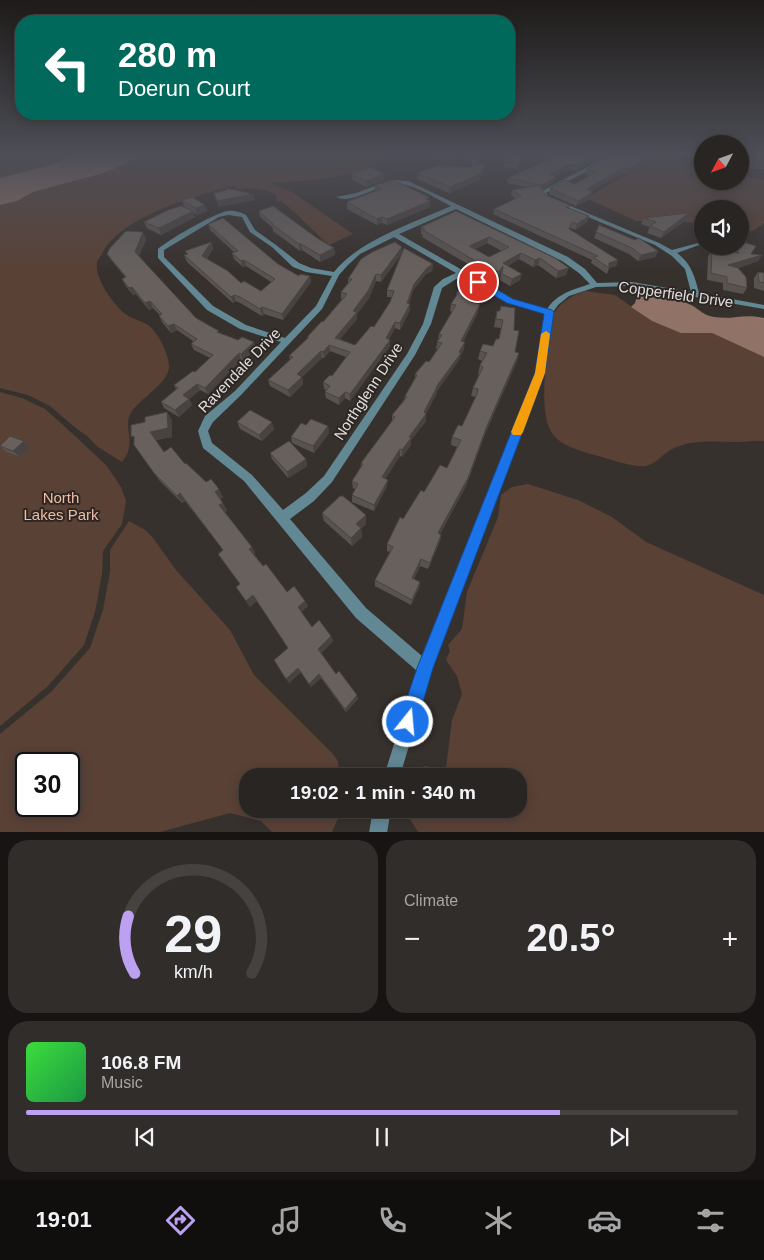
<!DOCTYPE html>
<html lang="en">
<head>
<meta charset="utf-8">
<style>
  :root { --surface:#292522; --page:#312d2a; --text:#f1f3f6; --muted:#a5a5a5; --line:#454240; --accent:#bca0f2 }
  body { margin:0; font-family:Arial,sans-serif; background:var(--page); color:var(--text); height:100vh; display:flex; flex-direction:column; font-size:19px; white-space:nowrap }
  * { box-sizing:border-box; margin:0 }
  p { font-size:16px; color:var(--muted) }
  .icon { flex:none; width:28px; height:28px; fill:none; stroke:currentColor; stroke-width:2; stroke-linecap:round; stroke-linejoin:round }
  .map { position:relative; height:832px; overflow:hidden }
  .details { display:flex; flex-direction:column; gap:8px; padding:8px; background:#171413; flex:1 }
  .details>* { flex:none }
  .guide { position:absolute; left:15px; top:15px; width:500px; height:105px; border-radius:20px; box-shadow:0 2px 12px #0003,0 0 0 1px var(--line); background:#00695c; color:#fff; overflow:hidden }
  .needle { width:32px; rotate:229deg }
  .fabs { position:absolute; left:694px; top:135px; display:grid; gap:10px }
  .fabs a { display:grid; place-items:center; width:55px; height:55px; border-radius:50%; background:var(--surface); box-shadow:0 2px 12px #0003,0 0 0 1px var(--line); font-size:25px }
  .speed { position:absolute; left:15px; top:752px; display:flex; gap:10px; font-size:25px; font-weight:700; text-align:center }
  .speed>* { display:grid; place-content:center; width:65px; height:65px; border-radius:50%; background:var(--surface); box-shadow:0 2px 12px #0003,0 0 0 1px var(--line); line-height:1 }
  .speed .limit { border:2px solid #111; border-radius:8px; background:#fff; color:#111 }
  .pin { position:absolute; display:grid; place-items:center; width:42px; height:42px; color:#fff; margin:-21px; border:2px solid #fff; border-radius:50%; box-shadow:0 1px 5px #0007 }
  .me { position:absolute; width:55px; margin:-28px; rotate:17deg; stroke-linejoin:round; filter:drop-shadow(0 0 4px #0008) }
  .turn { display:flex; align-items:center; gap:18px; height:105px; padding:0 20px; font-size:22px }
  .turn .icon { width:65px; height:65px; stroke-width:2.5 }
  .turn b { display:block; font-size:35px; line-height:42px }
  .big { font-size:38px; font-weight:700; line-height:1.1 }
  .details .widget { flex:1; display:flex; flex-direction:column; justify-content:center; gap:8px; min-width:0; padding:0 18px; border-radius:20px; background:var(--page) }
  .details .dial { align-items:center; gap:0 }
  .dial svg { height:130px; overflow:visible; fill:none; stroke:var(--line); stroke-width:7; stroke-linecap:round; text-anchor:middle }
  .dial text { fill:var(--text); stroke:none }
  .song { display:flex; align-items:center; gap:15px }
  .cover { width:60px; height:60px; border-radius:8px; background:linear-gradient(135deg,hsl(120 70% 55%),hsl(140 70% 35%)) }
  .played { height:5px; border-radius:2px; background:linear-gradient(90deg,var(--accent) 75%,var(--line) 75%) }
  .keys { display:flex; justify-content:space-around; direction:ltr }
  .heat { display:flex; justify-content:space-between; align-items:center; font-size:28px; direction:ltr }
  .details .tiles { flex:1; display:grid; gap:8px; grid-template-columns:1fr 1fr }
  .widget:last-child { grid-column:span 2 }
  .trip { position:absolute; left:239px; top:768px; width:288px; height:50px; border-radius:20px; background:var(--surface); box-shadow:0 2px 12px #0003,0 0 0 1px var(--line); font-weight:700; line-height:50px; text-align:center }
  .tab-bar { display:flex; height:80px; justify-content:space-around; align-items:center; background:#100f0e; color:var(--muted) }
  .tab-bar .icon { width:35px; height:35px }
  .tab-bar .current { color:var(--accent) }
  .tab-bar b { font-size:22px; color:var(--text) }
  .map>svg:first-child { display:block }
</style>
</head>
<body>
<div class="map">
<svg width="764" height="833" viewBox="0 0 764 833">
  <rect width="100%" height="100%" fill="#37312e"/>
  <path fill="#594136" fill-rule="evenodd" d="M0,154H79L50,165L0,178Z
    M148,154H376L380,157L381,160C371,177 290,182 270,183L292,192L353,234L329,245C312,231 299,214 281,201L277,202L276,195C263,188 252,188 237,189L234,186C196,195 120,217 102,254C100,258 97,259 97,264C95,279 113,303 124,313C131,319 140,320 148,325C158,332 168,353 169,365C171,381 140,399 132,411C123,423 133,438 128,452C127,455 124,459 122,462L98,447L87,436L77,429L50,406L28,395L0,388V205L17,201L33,192L104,173Z
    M630,154H669L689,165L702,167V181H740V174L764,180V223L753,231L740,230V209H702V225L680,221H636L586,198L631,172Z
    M585,291L615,295L652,321L699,332L712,333L764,357V441C755,440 746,442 737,442C715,442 695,439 674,448C663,453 658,463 646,466C634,468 610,459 598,456C584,452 567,448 556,438C533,417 550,342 554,313C561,302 573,295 585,291Z
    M0,392L22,398L45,409L62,424L106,465L121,487L126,501L122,524L103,551L102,574L95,612L84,645L48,686L0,726Z
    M528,484L578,500L612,517L646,542L764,595V832L419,833L411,821L407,809H518V776H445L452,720L462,694L457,676L446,660L450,651L448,645L462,629L467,592L498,517L501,495L512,487Z
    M129,521L145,530L153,538L176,570L230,630L254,675L332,753L338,761L339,776H248V809H342L332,832H272L261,821L230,813L160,832H0V734L51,692L90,648L103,610L110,572V550ZM26,764H69V806H26Z
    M427,766L442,776H402L405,770Z"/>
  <path fill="#907366" d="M79,154H148L104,173L33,192L17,201L0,205V178L50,165Z
    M637,296C652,295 677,297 691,305C699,309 704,316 714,317C733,320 744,313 764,318V357L712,333H681L652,321L631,307L635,303Z"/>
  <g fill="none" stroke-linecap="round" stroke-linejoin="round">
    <path fill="#628894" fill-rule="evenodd" d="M456,154H463L480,162L475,163Z
      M607,154H613L610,159L546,193L549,197L659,243L672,250L702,242V244L677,253C691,263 695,277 699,293L764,305V309L632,286L596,287L569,296L558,305L553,312L545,373L432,668L400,776H384L417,671L356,618L244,481L203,448L198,431L205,416L235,391L281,342L240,329L207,310L158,258V249C168,240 213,214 227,211C234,210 240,212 246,215L255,230L276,245L299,263L311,268L334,272C358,241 415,222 451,206C434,198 412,182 393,184C377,185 352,205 336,197L356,193L391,180L408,181L568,257L585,269L597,283L632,282L691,292L685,269L672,256L655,245L545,199L540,192L606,157ZM456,209L562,261L579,273L590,284C572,290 558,293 547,309L513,299L399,234ZM228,215L242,217L250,232L272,247L293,267L306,272L332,276L316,306L285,338L246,325L213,306L164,257V250L219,217ZM394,237L456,273L443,279L434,287L423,324L407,354L324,476L306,493L283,510L252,475L212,443L208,431L213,422L241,395L322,309L339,275L348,265L360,254ZM461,276L507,303L545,313L535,373L422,656L366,608L290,519L314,501L332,482L415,355L431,324L442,288Z
      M373,809H391L387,833H369Z"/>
  </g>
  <path fill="#595350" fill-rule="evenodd" d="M422,154H457V157L443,161Z
    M502,154H522L518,169L504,167Z
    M548,154H605L604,156L575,171L569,169L554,176V182L542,190L545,195L570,205L569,209L589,216L587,222L575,230L570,228L569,229L618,260L616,266L609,268L607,274L591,263L592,260L493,214L494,209L516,199L511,195L512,190L526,187L507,183L508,178L555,157Z
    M692,154H702V161L694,157Z
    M740,154H764V169H742L740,167Z
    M651,156L649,162L627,174L623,173L612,179L591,191V198L576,206L549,194L550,188L575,184L589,176L585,174L587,169Z
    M484,170L479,180L449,193L417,179V173Z
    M352,174L385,180L367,187L352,180Z
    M375,185L429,197V200L430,201V207L387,225L382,223L377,225L347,209V202L375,191Z
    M182,200L205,205L207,211L197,215L193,212L195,217L161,235L147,228L144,222L189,210L184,206Z
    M259,211L317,238L334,248L335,255L320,262L302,250L300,251L273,231V228L260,217Z
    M456,211L555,258L566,275L556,278L538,265L533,267L519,259L508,266L520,280L510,286L500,280L501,272L498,279L476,269L422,237L423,235L421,234V227ZM487,243L502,251L489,257L475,249Z
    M689,213L686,220L661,238L647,233L650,227L641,224L644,218Z
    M208,224L299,276H310L311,282L283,320L264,314L262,316L242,304L236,301L233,303L187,262L184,255L187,254L185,251L211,242L213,248L207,259L241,283L261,291L271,282L246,266L243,267L234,259L232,253L234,252L210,230Z
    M599,225L658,251L655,257L638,261L629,254L594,238Z
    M146,239L139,256L196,318L219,333L256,348L243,361L241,360L208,394L200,390L189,399L192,405L179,417L164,408L161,402L176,389L174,385L195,372L210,358L194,350L191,344L193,341L177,330L171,333L162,322L159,316L160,315L153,308L149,310L136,294L133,295L125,285L122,279L125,277L111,260L107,254Z
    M724,246H740L751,254L758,261L738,268L747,288L743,294L723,290V283L707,280L708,256L712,250L729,252Z
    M402,247V253L381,282L376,281L369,298L357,314V319L340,339L355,345L374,327L390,302L392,297H387V290L433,264L432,271L426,274L413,290L409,304L410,310L400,330L395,328L389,339L390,340V346L350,401L345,398L339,405L326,398L325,392L326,390L324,389L323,382L332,376L346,357L330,351L324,358H322L302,377L303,384L290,397L270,386L268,380L290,360L289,356L307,339V337L323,322L342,299H341V292L348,283V279Z
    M758,272L764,273V291L754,288V278Z
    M481,291L480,298L475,303L478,312L463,342L464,349L460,356L459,360L437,391L436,395L426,413V421L411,440V445L402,457L400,456L385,479L387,486L374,511L352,502V495L355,489L353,488L352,481L361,466V463L392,421V415L404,400L405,396L415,378V374L429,362L438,349H436L439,334L452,312L450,311L451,304L456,297V293Z
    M501,306L514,330L515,352L519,353L517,361L485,434L466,486L440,534L441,535L440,541L428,569L420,566L414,579L420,582L419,588L411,605L375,586V580L390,552L387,551V544L403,519L424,492L447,468L457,447L451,445L452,437L462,426L476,397L471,396L473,388L479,374H478L480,365L482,361L478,359L480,351L493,346L499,339L501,328L494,327L497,311H499Z
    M172,420V437L156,440L164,452L185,464L223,497L220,499L227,510L225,512L252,547L255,553L254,554L263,566L287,592L305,601L308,606L301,612L312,627L333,641L321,653L336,674L358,699L346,712L321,678L311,687L301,672L289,683L288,648L257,601L250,607L236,587L240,585L223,550L185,501L182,503L159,480L134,445L145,422Z
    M237,422L274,429L262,441L240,429Z
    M306,425L328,426L329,433L314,453L292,443L291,437Z
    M24,441L30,447L20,457L6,452L0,446Z
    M270,453L306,459L307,466L288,478L272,459Z
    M322,513L366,515V524L361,529L362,537L352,546L324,521Z"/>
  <path fill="#484341" d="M448,154H457V157L443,161L444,156Z
    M600,154H605L604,156L575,171L577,166Z
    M651,156L649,162L627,174L629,169Z
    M485,164L484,170L479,180L449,193L450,187Z
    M570,164L569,169L547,179L549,174Z
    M625,168L623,173L586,194L587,189Z
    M385,174V180L367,187L366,181Z
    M556,177L554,182L538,192L540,186Z
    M593,192L591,198L576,206L578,201Z
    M253,194L255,200L219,207L217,201Z
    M429,197V202L430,201V207L387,225V219Z
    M205,205L207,211L197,215L195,208Z
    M193,211L195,217L161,235L159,228Z
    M689,213L686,220L661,238L664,232Z
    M589,216L587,222L575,230L577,224Z
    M382,217V223L377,225V219Z
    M143,232L146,239L138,258L135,252Z
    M489,237L487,243L468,253L469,246Z
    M211,242L213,248L204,263L202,256Z
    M299,244H301L302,250L300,251Z
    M402,247V253L381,282V275Z
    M334,248L335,255L320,262V255Z
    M658,251L655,257L638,261L641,255Z
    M521,253L519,259L502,269L503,266L501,272L498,279L499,272L503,263Z
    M762,255L758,261L724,272L728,265Z
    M540,258L538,265L533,267L535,260Z
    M244,260L246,266L243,267L241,261Z
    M618,260L616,266L609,268V263Z
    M433,264L432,271L426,274L413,290L407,309L410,304V310L400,330V323L414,284L427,268Z
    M569,268L566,275L556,278L558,271Z
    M376,274V281L369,298L357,314V319L336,344L335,338L353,311Z
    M522,274L520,280L510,286L512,279Z
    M310,276L311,282L283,320L282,314Z
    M132,287L136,294L133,295L129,288Z
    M481,291L480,298L470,309L471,302Z
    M234,295L236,301L233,303L231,297Z
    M150,301L153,308L149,310L145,303Z
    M480,304L478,312L460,348L461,341Z
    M262,307L264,314L262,316L260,309Z
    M395,322V328L386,345V338Z
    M174,324L177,330L171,333L168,326Z
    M390,340V346L350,401V394Z
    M254,342L256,348L243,361L241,354Z
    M465,342L464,349L460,356L459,360L437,391L436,395L426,414V421L411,440V445L402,457V450L409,437L424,412L436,387Z
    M329,345L330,351L324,358L323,352Z
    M321,351L322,358L302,377L303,384L290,397L288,390L297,374Z
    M239,353L241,360L208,394L205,388Z
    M519,353L517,361L485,434L466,486L436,540L438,533Z
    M197,384L200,390L189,399L192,405L179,417L175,410L183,395Z
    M345,392V398L339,405V398Z
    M167,412L172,420V437L155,440L150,432Z
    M272,422L274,429L262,441L259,435Z
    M328,426L329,433L314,453L313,446Z
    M24,441L30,447L20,457L13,451Z
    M400,449V456L382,484V477Z
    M306,459L307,466L288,478L287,472Z
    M388,480L387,486L374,511V505Z
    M219,489L223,497L219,499L215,492Z
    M180,493L185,501L182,503L177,496Z
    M223,503L227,510L223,513L219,505Z
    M366,515V524L361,529L362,537L352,546L351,538L356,524Z
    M441,535L440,541L428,569L430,563Z
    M252,547L255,553L253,555L249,549Z
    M421,559L420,566L411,584L412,578Z
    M420,582L419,588L411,605L412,600Z
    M253,595L257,601L250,607L246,601Z
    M305,601L308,606L300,613L298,607Z
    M331,636L333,641L320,653L318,649Z
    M298,668L301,672L289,683L286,679Z
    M319,674L321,678L311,687L309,684Z
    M357,695L358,699L346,712L345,709Z"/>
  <path fill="#67605d" stroke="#484341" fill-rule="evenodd" d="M504,154H522L520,163L506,162Z
    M561,154H600L577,166L570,164L549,174L556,177L540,186L545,195L570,205L566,207L589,216L577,224L572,222L569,229L618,260L609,263V268L593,257L598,256L494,209L521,196L512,190L540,185L508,178Z
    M613,154H644L651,156L629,169L625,168L614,173L587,189L593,192L578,201L550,188L565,180L575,184L596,172L587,169L613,155Z
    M740,154H764V163H746L740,158Z
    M472,163L485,164L480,174L450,187L417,173L439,165L471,167Z
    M371,167L385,174L366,181L352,174Z
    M393,180L429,197L426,199L430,201L387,219L382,217L377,219L347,202L381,189L375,185Z
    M226,188L253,194L217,201L214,193L227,190Z
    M192,197L205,205L195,208L182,200Z
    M181,206L193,211L159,228L144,222L168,210Z
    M273,206L317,238L334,248L320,255L301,244H299L272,224H273L259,211Z
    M456,211L555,258L569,268L558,271L540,258L535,260L521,253L503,263L522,274L512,279L502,274L503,266L499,272L477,262L423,230L425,229L421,227ZM489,237L509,247L489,257L469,246Z
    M689,213L664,232L650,226L656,222L644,218Z
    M223,218L278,264L299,276L300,274L310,276L282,314L262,307L260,309L240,297L234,295L231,297L184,255L188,254L185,251L211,242L202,256L228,271L241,283L244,281L261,291L275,279L244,260L241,261L232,253L238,251L208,224Z
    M599,225L635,240L639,238L658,251L641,255L632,248L596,232Z
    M126,231L143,232L135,252L196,318L219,331L217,332L238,340L242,337L254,342L241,354L239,353L205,388L197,384L183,395L189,399L175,410L161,402L178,388L174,385L193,371L195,372L213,355L191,344L197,339L174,324L168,326L159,316L162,314L150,301L145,303L132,287L129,288L122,279L126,277L107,254L110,248Z
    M740,241L756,246L751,254L762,255L728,265L738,268L746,277L747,288L727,283V277L711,273L712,250L739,253L733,246H740Z
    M395,242L402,247L381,275L376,274L368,291L353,311L357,312L335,338L355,345L371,326L374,327L390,302L394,291L387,290L404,248L433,264L427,268L414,284L407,303L410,304L400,323L395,322L386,338L390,340L350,394L345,392L339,398L325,392L330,386L323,382L330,375L332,376L350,352L329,345L323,352L321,351L297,374L302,377L288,390L268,380L293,357L289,356L309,337H307L322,321L323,322L347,294L341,292L352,279H348L361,259L372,252Z
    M758,272L764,273V283L759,282Z
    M465,285L481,291L471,302L480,304L461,341L465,342L459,352L461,353L436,387H437L424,412L426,414L409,437L411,438L402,450L400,449L382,477L388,480L374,505L352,495L358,484L352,481L363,464L361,463L395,417L392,415L407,397L405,396L417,375L415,374L426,361L429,362L442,343L437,342L442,335L439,334L456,305L451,304L458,293H456Z
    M501,306L515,308L514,330L519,331L515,352L519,353L487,426L468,478L438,533L441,535L430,563L421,559L412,578L420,582L412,600L375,580L393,547L387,544L400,517L403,519L421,490L424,492L440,465L447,468L461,440L452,437L458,425L462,426L477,394L478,389L473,388L483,367L480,365L487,353L480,351L483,344L493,346L496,339H499L503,320L496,319L497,311H500Z
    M250,410L272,422L259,435L237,422Z
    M167,412L168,428L150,432L164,452L171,447L185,464L186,463L206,482L211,479L219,489L215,492L223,503L219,505L252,547L249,549L263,566L266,564L287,592L294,586L305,601L298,607L312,627L319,620L331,636L318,649L336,674L339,671L357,695L345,709L319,674L309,684L298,668L286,679L274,660L288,648L253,595L246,601L236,587L240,584L218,554L223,550L180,493L177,496L154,473L134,445V436L131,437V425L145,422V417Z
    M311,419L328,426L313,446L291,437L301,423L306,425Z
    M10,436L24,441L13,451L0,446Z
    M289,441L306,459L287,472L270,453Z
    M340,496H343L366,515L356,524L361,528L351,538L322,513Z"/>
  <linearGradient id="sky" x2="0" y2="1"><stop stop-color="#1e1b19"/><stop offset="0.57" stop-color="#4d4e57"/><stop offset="1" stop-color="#4d4e57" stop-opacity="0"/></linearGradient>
  <rect width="764" height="271" fill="url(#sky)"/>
  <path fill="#1a73e8" stroke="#114b97" d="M474,280H481L513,299L552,310L554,312L545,373L433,668L417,722L415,728L408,731L402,728L399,722L417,668L535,373L544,314L507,303L474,284Z"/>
  <path fill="#f59e0b" d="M546,331L550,334L545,373L523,432L521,435H513L511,432L535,373L541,334Z"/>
  <g text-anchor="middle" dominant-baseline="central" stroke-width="4" stroke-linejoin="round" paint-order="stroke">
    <g font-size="15" fill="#e1dddb" stroke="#2d2724">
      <text transform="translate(676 294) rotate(8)">Copperfield Drive</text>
      <text transform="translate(239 370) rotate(-46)">Ravendale Drive</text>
      <text transform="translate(368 391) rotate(-57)">Northglenn Drive</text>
    </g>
    <g font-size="15" fill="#f1bca2" stroke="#2d2724">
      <text x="61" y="497">North<tspan x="61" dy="17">Lakes Park</tspan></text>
    </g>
  </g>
</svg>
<div class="fabs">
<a><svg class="needle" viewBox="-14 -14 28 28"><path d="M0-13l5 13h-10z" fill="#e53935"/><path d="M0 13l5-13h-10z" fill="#a5a5a5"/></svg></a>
<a><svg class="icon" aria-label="sound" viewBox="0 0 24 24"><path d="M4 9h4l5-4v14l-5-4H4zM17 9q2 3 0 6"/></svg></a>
</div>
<div class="speed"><div class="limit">30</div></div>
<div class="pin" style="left:478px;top:282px;background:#d93025"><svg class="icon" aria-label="arrive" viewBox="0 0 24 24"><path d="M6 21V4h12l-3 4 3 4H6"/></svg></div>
<svg class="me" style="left:408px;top:722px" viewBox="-20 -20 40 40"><circle r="17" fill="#1a73e8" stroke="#fff" stroke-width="3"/><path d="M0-11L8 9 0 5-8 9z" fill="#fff"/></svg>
<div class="trip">19:02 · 1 min · 340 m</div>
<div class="guide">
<div class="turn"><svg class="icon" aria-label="left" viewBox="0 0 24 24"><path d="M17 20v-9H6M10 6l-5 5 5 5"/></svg><div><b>280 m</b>Doerun Court</div></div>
</div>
</div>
<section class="details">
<div class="tiles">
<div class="widget dial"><svg viewBox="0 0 100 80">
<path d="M14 69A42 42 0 1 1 86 69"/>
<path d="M14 69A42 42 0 0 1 10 34" stroke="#bca0f2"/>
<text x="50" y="56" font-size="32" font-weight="700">29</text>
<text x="50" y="72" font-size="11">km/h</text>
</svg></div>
<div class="widget"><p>Climate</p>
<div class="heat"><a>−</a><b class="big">20.5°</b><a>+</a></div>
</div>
<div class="widget">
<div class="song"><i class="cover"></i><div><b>106.8 FM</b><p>Music</p></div></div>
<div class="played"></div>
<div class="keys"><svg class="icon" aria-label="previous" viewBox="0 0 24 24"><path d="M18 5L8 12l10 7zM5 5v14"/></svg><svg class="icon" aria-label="pause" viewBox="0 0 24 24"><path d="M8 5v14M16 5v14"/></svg><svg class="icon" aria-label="next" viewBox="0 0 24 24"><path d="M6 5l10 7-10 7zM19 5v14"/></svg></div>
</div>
</div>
</section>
<nav class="tab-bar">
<b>19:01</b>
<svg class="icon current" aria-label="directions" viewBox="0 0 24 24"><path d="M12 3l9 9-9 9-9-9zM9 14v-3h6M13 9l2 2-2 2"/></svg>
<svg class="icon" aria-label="music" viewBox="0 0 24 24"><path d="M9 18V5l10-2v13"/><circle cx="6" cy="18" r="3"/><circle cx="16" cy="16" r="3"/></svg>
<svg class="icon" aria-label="phone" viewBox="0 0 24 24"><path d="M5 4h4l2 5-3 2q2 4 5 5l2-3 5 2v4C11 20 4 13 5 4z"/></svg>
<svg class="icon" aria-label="climate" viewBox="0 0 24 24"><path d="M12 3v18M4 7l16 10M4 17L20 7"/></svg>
<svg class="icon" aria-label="car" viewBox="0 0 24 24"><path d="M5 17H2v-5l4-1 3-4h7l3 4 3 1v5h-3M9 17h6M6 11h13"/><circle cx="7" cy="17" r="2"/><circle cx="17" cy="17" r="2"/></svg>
<svg class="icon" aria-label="filters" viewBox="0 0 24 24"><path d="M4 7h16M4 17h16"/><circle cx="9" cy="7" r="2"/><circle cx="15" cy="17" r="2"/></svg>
</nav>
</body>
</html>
